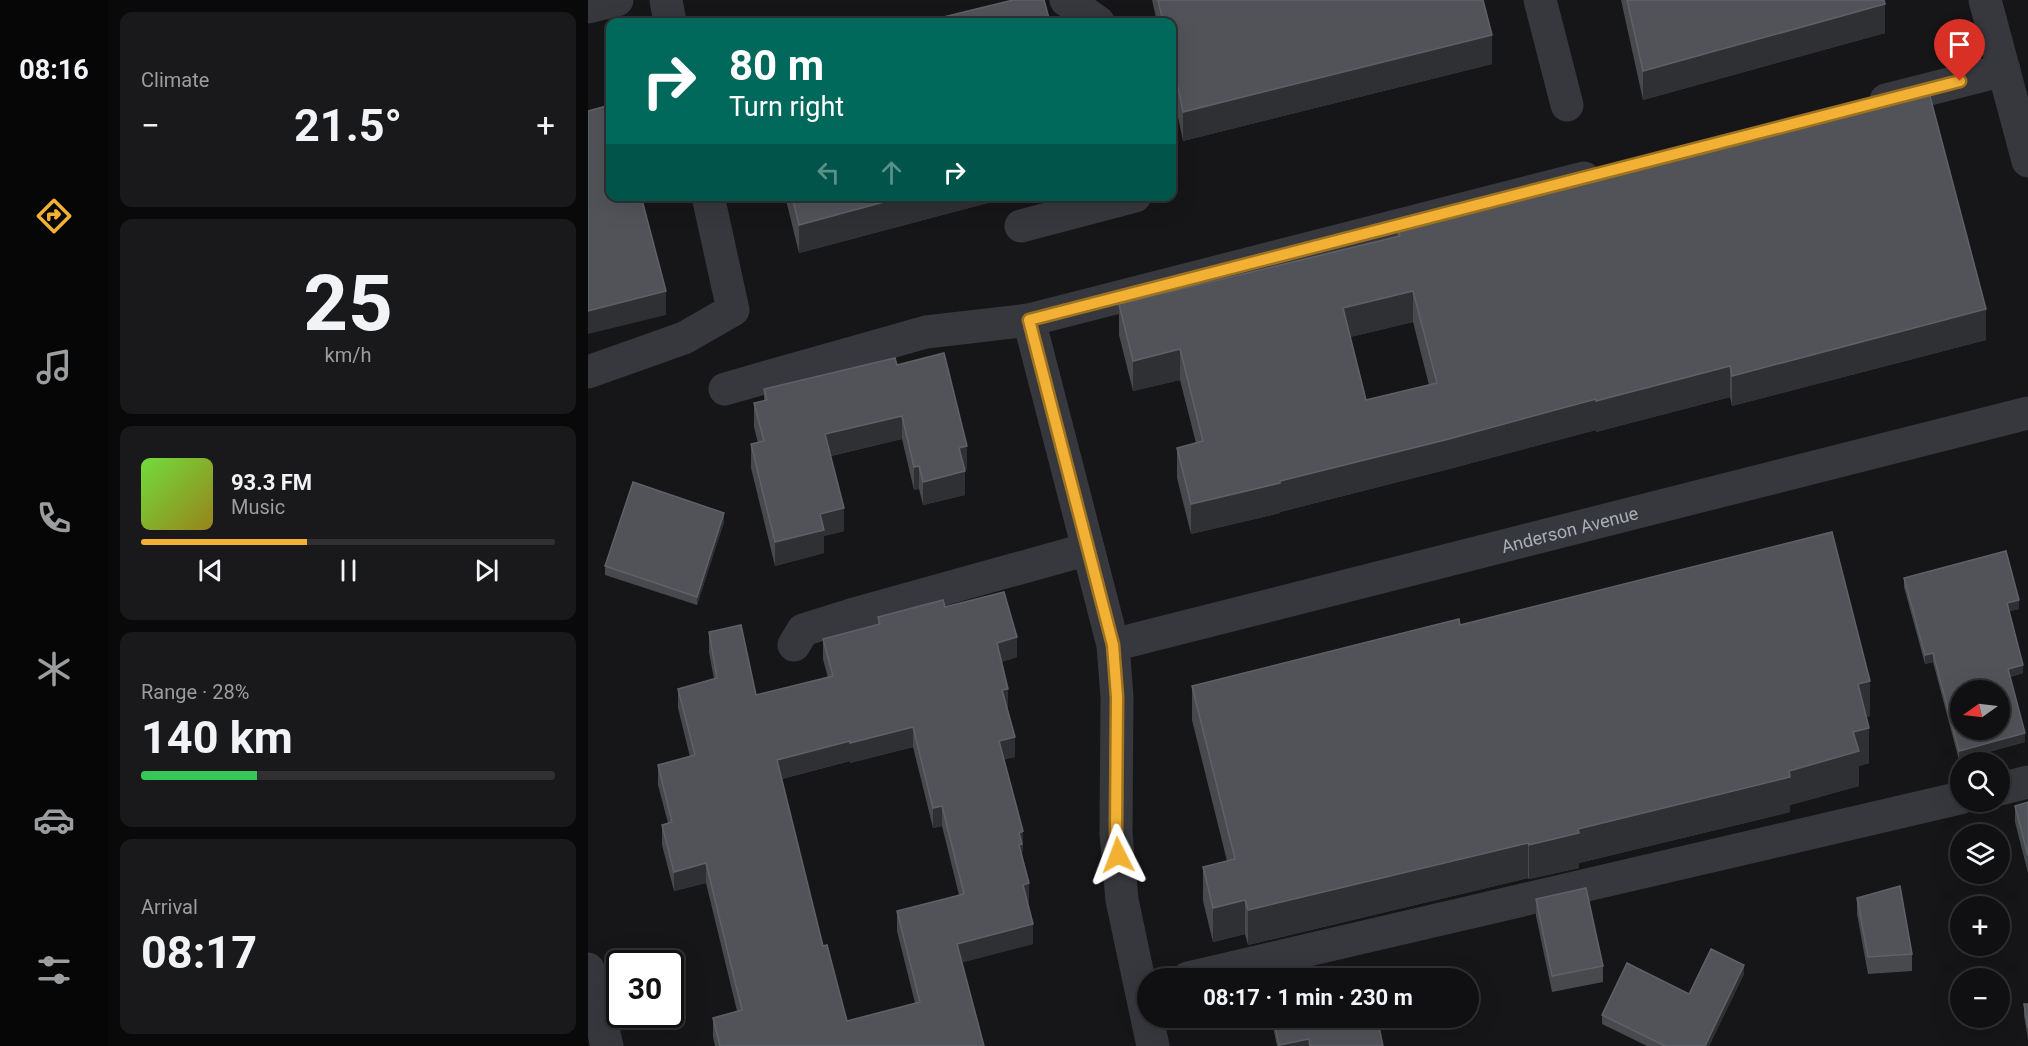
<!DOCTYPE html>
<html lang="en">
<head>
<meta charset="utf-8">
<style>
  :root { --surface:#101012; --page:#19191b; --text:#f1f3f6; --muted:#9c9d9f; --line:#303032; --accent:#f2b134 }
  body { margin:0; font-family:Roboto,sans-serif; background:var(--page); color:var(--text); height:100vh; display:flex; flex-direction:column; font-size:22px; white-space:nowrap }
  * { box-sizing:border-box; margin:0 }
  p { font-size:20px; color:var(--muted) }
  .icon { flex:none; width:33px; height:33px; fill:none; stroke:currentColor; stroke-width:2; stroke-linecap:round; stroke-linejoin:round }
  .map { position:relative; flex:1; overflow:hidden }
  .sheet { display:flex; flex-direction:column; gap:12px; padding:12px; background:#09090a; width:480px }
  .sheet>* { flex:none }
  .guide { position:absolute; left:18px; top:18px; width:570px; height:183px; border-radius:12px; box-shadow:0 6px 24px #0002,0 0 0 2px var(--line); background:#00695c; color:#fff; overflow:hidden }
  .needle { width:39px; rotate:256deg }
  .controls { position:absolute; left:1362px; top:680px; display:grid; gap:12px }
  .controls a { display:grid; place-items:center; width:60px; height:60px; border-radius:50%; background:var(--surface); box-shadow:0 6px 24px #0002,0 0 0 2px var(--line); font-size:30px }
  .speed { position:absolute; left:18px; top:950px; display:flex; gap:12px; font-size:30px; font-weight:700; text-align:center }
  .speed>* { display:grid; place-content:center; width:78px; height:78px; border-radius:50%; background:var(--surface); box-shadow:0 6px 24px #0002,0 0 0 2px var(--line); line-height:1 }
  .speed .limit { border:3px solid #111; border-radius:9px; background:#fff; color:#111 }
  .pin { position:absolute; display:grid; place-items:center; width:51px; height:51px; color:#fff; margin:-62px -26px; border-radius:50% 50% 50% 0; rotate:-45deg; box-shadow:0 0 6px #0007 }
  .pin .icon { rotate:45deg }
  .me { position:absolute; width:66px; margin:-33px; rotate:357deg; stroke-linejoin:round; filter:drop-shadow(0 0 4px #0008) }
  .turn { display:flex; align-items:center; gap:21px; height:126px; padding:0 24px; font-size:27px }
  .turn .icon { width:78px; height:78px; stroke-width:2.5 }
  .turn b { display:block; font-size:42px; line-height:51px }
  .lanes { display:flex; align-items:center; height:57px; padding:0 24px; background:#0003; justify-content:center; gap:30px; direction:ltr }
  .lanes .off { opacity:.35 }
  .big { font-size:45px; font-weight:700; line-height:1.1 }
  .sheet .card { flex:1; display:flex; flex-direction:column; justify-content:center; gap:9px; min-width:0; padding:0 21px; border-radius:12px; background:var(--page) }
  .sheet .dial { align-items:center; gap:0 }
  .dial b { font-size:78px; line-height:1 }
  .song { display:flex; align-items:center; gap:18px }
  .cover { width:72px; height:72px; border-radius:9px; background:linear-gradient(135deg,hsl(100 70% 55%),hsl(50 70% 35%)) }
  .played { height:6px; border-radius:3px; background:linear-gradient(90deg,var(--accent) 40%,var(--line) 40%) }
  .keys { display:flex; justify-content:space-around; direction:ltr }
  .heat { display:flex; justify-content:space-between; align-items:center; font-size:33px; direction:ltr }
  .charge { height:9px; border-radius:4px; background:linear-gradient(90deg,#34c759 28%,var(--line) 0) }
  .trip { position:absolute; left:549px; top:968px; width:342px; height:60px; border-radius:30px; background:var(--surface); box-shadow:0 6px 24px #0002,0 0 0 2px var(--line); font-weight:700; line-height:60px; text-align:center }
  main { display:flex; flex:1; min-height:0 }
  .tabs { display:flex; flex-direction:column; width:108px; justify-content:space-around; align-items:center; background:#060607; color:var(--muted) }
  .tabs .icon { width:42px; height:42px }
  .tabs .on { color:var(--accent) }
  .tabs b { font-size:27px; color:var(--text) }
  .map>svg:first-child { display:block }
</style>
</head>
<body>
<main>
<nav class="tabs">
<b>08:16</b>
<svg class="icon on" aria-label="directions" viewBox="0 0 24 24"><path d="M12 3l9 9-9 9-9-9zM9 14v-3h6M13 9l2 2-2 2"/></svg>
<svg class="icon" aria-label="music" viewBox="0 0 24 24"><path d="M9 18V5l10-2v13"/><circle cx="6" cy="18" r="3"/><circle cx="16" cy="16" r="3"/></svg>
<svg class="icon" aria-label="phone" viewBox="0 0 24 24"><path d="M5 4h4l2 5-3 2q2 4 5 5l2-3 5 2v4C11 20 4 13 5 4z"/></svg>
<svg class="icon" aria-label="climate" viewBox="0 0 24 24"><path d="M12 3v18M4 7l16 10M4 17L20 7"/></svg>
<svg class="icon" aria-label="car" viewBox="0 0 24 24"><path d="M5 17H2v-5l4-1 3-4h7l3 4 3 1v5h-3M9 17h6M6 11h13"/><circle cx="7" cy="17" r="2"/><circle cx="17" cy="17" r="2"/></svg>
<svg class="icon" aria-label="filters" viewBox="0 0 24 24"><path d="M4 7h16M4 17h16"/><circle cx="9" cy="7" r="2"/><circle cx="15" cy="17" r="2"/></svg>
</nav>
<section class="sheet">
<div class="card"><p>Climate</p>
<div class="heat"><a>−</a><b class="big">21.5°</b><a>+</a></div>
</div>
<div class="card dial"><b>25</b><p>km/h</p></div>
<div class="card">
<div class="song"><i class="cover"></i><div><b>93.3 FM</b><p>Music</p></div></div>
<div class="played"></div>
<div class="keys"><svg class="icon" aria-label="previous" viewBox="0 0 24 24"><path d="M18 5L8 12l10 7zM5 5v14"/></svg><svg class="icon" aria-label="pause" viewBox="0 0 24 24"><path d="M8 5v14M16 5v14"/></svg><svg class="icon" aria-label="next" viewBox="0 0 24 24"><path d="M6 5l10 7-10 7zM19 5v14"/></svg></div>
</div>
<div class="card"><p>Range · 28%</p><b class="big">140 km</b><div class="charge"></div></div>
<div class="card"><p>Arrival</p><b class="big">08:17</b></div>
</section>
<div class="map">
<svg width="1440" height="1046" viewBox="0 0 1440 1046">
  <rect width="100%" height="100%" fill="#161618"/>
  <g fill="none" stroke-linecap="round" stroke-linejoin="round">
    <g stroke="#37383d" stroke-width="33">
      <path d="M78,0L82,22"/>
      <path d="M478,0L510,22"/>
      <path d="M952,0L979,105"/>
      <path d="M1397,0L1440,161"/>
      <path d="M0,7L29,0"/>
      <path d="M1298,100L1416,70"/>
      <path d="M433,226L547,196"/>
      <path d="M441,320L525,645L529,697L528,833L534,900L565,1046"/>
      <path d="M0,372L96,338L145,310L120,196"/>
      <path d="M137,389L338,332L441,320L996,178"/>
      <path d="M206,645L215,630L263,615L500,549"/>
      <path id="s1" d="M525,645L1440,413"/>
      <path d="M1412,789L1440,782"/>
      <path d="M0,969L19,1046"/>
      <path d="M600,978L1372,798"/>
    </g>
  </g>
  <path fill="#47494d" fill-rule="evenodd" d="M564,0H895L904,64L595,141L584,88V22H569Z
    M1033,0H1296L1297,33L1055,100Z
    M1112,145L1398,340L1144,406L1142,397L1008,432V430L861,469L692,512V513L603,534L589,478V448L608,443L592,380L545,391L531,335V304L809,236V226L1112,148ZM825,322L841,385L778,400L762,337Z
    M197,196H426L211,253Z
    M309,365L379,469L376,470L377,495L335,505L331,489L326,490L314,439L243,456L256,531L236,536V553L187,566L163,468V444L170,443L166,427V403L176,401V389Z
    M136,522L109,605L17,575V566Z
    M1316,578L1431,609L1421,611L1435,673L1422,677L1437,742L1371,760L1345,662L1337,664L1316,587Z
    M357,607L429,657L413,662L427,757L416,759L435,851L434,852V855L441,903H440L445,944L374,962L396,1046H127L125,1037V1018L149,1011L118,883L86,891L74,845V825L80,823L70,785V765L102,757L90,708V689L126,679L121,652V632L168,695L240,678L235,659V639L290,625V617ZM325,747L345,828L354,826L371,895L309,911V931L327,1003L259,1021L235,946L194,779L262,761V763Z
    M872,625L1282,716L1278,717L1281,763L1271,766V786L1202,805V812L991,863V868L941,879L940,878L660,945L657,934L625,942L615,901V867L639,861L604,720V686Z
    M1440,802V873L1427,822V806Z
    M1269,898L1324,954V971L1280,974L1269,914Z
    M948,899L1015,966V982L964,992L948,916Z
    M1156,974L1121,1046H1059L1014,1024V1015L1101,994Z
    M1436,1004H1440V1039L1436,1016Z
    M683,1017H789L795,1046H689Z"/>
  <path fill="#2f3033" d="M1297,4V33L1055,100V71Z
    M904,35V64L595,141V112Z
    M318,196H426L211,253V225Z
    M78,291V315L0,334V311Z
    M825,291V322L755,339V308Z
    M1398,309V340L1144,406V376Z
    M592,349V380L545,391V361Z
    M1142,366V397L1008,432V401Z
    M1008,399V430L861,469L692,512V513L603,534V504Z
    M314,416V439L237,457V434Z
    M379,446V469L371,471V448Z
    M331,466V489L326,490V467Z
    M377,471V495L335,505V482Z
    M256,508V531L236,536V553L187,566V542L232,514Z
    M136,513V522L109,605V597Z
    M1431,600V609L1419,612V603Z
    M429,637V657L409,663V643Z
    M1345,653V662L1337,664V655Z
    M1435,665V673L1420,677V669Z
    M1282,681V716L1270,719V684Z
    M420,689V709L414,710V690Z
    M325,727V747L262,763V743Z
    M1281,728V763L1271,766V786L1202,805V812L991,863V868L941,879V845L990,829L1201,771L1265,732Z
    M1437,733V742L1371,760V751Z
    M427,737V757L411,761V741Z
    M262,741V761L189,780V760Z
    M354,806V826L345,828V808Z
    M435,831V851L434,852V864L431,865V833Z
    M940,843V878L660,945V910Z
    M118,863V883L86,891V872Z
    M441,883V903L435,905V885Z
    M657,900V934L625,942V908Z
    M445,924V944L369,964V944Z
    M1156,965V974L1121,1046H1117Z
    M721,1039V1046H691V1045Z"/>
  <path fill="#525359" stroke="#5f6168" stroke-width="1.5" fill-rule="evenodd" d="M425,0H456L462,22H335Z
    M570,0H895L904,35L595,112L584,59V22H575Z
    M1039,0H1296L1297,4L1055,71Z
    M1339,85L1398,309L1144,376L1142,366L1008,401V399L861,439L692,481V483L603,504L589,448L615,441L592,349L545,361L531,304L812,236L809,226L1112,147V145ZM825,291L849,383L778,400L755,308Z
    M22,105V196H53L78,291L0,311V111Z
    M204,196H318L211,225Z
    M356,353L379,446L371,448L377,471L335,482L331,466L326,467L314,416L237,434L256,508L232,514L236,530L187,542L163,444L176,441L166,403L179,400L176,389L307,358L309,365Z
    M45,482L136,513L109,597L17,566Z
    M1244,532L1282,681L1270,684L1281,728L1265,732L1271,751L1201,771L1202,777L990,829L991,833L941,845L940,843L660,910L657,900L625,908L615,867L647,859L604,686L871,619L872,625Z
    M1418,551L1431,600L1419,603L1435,665L1420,669L1437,733L1371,751L1345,653L1337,655L1316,578ZM1372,690H1412V729H1372Z
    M416,592L429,637L409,643L420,689L414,690L427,737L411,741L435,831L431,833L434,844L431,845L441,883L435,885L445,924L369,944L396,1046H132L125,1018L154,1010L118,863L86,872L74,825L84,822L70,765L107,755L90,689L129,678L121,632L153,625L168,695L245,676L235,639L292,624L290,617L355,600L357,607ZM325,727L345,808L354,806L376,894L309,911L332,1002L259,1021L239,945L235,946L189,760L262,741V743Z
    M1440,802V856L1427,806Z
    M1312,886L1324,954L1280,957L1269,898Z
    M998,888L1015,966L964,976L948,899Z
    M1123,949L1156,965L1117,1046H1077L1014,1015L1039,963L1101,994Z
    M1436,1004H1440V1028Z
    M685,1017H789L795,1046H722L721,1039L691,1045Z"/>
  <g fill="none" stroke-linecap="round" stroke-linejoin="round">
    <g stroke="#9d7322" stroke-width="15">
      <path id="route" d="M530,855L528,833L529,697L525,645L441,320L1372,81"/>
    </g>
    <use href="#route" stroke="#f2b134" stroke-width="10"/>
  </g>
  <g text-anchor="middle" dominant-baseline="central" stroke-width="6" stroke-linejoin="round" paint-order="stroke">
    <g font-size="18" fill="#a8adb8" stroke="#111113">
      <text stroke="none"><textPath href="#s1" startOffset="471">Anderson Avenue</textPath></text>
    </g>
  </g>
</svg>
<div class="controls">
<a><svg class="needle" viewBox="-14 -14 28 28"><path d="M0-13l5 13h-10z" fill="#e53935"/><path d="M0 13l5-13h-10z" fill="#9c9d9f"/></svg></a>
<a><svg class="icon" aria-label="search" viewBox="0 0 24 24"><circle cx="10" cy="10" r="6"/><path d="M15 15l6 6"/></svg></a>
<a><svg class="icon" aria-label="layers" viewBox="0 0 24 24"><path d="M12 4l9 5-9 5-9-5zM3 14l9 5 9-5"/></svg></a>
<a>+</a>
<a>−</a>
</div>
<div class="speed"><div class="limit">30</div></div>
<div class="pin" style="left:1372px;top:81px;background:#d93025"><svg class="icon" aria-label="arrive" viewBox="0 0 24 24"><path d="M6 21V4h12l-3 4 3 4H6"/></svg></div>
<svg class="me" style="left:530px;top:855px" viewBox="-20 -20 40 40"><path d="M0-17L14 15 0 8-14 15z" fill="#f2b134" stroke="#fff" stroke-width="4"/></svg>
<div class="trip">08:17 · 1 min · 230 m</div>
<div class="guide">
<div class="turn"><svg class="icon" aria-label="right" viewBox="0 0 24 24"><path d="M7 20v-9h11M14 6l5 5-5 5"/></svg><div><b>80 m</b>Turn right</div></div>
<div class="lanes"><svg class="icon off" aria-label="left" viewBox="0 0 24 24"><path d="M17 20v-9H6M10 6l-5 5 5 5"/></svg><svg class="icon off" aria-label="ahead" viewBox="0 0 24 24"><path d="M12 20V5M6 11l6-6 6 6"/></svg><svg class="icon" aria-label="right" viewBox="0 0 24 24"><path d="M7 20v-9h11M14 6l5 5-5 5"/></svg></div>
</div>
</div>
</main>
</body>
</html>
